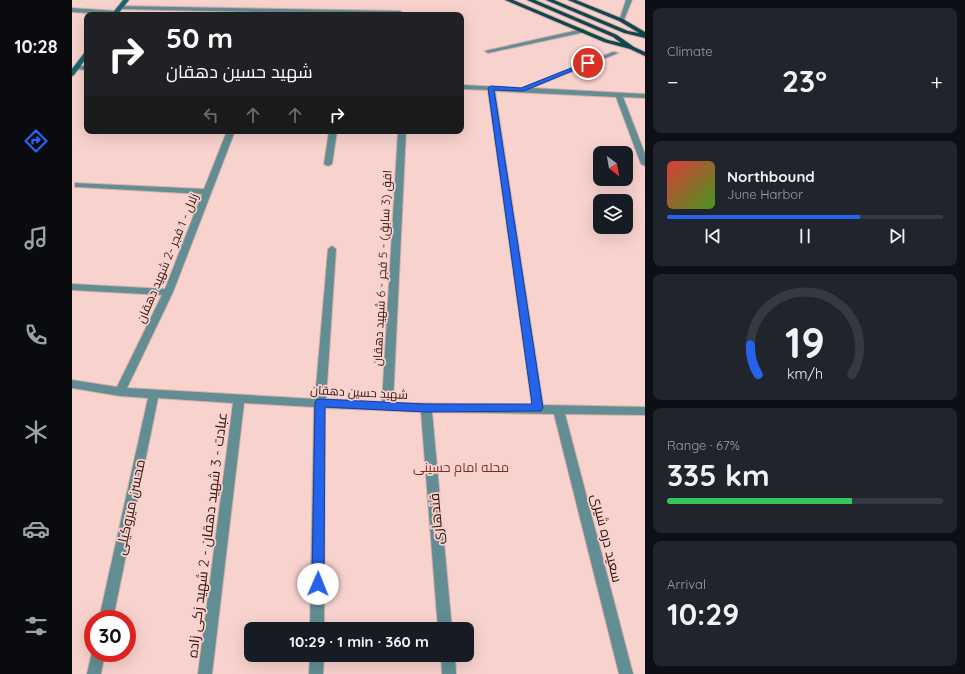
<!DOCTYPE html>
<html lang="en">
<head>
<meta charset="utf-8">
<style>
  :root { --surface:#171b24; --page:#20242c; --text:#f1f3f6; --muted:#9ea1a6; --line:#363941; --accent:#2563eb }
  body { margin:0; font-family:Quicksand,Cairo,sans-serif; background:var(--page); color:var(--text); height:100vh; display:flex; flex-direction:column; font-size:15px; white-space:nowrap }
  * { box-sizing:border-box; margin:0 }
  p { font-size:13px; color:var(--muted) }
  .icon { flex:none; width:22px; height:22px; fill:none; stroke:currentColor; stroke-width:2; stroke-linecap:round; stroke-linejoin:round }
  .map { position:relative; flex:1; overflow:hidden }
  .details { display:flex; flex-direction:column; gap:8px; padding:8px; background:#0d0f14; width:320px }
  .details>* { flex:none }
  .hud { position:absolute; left:12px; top:12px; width:380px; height:122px; border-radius:8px; box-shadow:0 4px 16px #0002; background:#202124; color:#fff; overflow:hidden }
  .needle { width:26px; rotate:149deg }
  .buttons { position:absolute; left:521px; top:146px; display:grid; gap:8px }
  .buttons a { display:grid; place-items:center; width:40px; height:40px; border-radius:8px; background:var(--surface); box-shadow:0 4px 16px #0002; font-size:20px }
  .speed { position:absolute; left:12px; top:610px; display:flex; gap:8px; font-size:20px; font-weight:700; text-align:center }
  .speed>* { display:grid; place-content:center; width:52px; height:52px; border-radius:50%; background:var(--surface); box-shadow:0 4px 16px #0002; line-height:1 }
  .speed .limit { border:6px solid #d22; background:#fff; color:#111 }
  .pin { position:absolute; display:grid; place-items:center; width:34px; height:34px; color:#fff; margin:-17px; border:2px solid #fff; border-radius:50%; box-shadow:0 1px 4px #0007 }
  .me { position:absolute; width:44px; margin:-22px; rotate:1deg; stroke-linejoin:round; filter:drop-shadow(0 0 3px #0008) }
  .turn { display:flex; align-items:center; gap:14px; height:84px; padding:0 16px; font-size:18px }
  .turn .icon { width:52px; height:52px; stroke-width:2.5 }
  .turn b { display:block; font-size:28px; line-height:34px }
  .lanes { display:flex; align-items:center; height:38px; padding:0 16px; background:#0003; justify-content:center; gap:20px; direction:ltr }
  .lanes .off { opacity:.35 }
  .big { font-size:30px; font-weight:700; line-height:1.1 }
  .details .widget { flex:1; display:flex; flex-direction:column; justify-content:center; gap:6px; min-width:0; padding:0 14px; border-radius:8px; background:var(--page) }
  .details .dial { align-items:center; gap:0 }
  .dial svg { height:104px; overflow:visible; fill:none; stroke:var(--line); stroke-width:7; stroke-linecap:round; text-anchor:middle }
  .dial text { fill:var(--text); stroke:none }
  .song { display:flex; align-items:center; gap:12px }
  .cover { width:48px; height:48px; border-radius:6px; background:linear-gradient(135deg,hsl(0 70% 55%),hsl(100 70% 35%)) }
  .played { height:4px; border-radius:2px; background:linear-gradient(90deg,var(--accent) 70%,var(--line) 70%) }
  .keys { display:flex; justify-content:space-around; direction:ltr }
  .heat { display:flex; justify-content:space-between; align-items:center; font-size:22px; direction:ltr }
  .charge { height:6px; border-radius:3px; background:linear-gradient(90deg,#34c759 67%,var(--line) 0) }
  .trip { position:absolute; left:172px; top:622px; width:230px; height:40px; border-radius:8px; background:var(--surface); box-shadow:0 4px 16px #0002; font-weight:700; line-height:40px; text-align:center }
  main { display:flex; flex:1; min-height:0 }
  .dock { display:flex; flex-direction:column; width:72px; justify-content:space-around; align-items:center; background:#090b0e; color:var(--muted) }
  .dock .icon { width:28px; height:28px }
  .dock .on { color:var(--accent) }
  .dock b { font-size:18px; color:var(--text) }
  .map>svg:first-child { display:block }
</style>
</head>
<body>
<main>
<nav class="dock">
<b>10:28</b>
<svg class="icon on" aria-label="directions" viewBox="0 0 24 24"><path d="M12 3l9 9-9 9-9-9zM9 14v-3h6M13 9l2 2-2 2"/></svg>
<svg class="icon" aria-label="music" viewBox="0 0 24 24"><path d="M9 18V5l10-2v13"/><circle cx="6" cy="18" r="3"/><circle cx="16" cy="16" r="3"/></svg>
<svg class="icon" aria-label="phone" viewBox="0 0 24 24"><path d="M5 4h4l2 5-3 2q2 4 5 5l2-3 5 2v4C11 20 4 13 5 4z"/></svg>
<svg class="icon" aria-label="climate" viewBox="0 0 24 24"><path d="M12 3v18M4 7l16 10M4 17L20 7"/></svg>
<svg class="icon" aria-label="car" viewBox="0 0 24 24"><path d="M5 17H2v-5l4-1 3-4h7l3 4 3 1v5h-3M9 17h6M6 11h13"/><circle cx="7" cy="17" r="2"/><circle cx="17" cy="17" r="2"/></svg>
<svg class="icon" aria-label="filters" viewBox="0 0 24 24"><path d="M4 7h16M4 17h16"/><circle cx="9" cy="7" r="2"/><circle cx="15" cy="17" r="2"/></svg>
</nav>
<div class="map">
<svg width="573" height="674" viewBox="0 0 573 674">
  <rect width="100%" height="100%" fill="#f8d2cd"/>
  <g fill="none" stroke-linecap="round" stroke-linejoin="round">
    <g stroke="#d4afab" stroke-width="2">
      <path id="street" d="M554,0H560L552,20L547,21Z
        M48,6L328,11L331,13L328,15L46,9V7Z
        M0,8L44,11L47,13L44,15L0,12Z
        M511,29L514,31L513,32L416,53L413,51Z
        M541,52L546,53L459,88L573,94V98L551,97L573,154V166L569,164L544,97L423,91L471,405L573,407V415L493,414L561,674H547L482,414L360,412L380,629H366L349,412L253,408L252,629H238L242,407L172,403L140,674H126L161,403L86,398L41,619H27L76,398L48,396L0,388V380L45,387L90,295L0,290V284L93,289L130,194L6,187H3V183L132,189L155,131H163L101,292L55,388L243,399L256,249L260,246L264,249L254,399L310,402L326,131H334L321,403L460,405L416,90L389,89V85L451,88Z
        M4,66H15V70L2,69L1,68Z
        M257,131H265L260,164L256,166L252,164Z
        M21,648V653H33L29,674H15Z
        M238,655H252L251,674H237Z
        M369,655H383L384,674H370Z"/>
    </g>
    <g stroke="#d4afab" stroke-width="2">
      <path id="secondary" d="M51,0H57L45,15H39Z
        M15,51V57L2,75L0,76V69L13,52Z"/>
    </g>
    <g stroke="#d4afab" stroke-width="2">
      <path id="primary" d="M433,0H441L536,40L549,43L541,37L455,0H463L545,35L562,47L573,52V56L558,49L532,42Z
        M474,0H482L556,31L567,33L547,21L496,0H504L551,19L573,32V38L552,33Z"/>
    </g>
    <use href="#street" fill="#618d93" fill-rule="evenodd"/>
    <use href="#secondary" fill="#176670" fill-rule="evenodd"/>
    <use href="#primary" fill="#10464d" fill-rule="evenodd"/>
  </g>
  <path fill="#2563eb" stroke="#184099" d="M514,62L519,63L452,91L422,90L471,408L469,411L354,412L253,407L252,584L250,588L246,590L241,588L240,584L243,403L244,400L248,399L354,404H460L416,88L419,86L449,88Z"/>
  <g text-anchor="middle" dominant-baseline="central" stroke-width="3.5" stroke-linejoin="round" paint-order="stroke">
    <g font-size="12" fill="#32110e" stroke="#f8d2cd">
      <text transform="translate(95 258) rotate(-67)">زلال - 1 فجر -2 شهید دهقان</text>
      <text transform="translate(310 268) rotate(-87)">افق (3 سابق) - 5 فجر - 6 شهید دهقان</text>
      <text transform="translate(287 392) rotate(3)">شهید حسین دهقان</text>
    </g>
    <g font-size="13" fill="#792d27" stroke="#f8d2cd">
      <text x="389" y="467">محله امام حسینی</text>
    </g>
    <g font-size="14" fill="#32110e" stroke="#f8d2cd">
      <text transform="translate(58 507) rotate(-78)">محسن میروکیلی</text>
      <text transform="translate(364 519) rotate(-95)">قندهاری</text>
      <text transform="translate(135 535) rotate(-83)">عبادت - 3 شهید دهقان - 2 شهید زکی زاده</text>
      <text transform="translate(535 538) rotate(76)">سعید دره شیری</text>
    </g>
  </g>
</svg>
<div class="buttons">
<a><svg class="needle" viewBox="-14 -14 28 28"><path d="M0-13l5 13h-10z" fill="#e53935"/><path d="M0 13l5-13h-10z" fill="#9ea1a6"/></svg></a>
<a><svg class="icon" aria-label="layers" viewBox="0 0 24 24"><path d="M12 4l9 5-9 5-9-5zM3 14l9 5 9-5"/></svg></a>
</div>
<div class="speed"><div class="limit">30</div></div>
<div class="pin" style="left:516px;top:63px;background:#d93025"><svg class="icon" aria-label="arrive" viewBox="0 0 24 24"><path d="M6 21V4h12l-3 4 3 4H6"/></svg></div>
<svg class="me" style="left:246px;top:584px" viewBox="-20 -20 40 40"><circle r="19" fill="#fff"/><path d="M0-13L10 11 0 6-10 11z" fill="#2563eb"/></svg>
<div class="trip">10:29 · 1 min · 360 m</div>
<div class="hud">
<div class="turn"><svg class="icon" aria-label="right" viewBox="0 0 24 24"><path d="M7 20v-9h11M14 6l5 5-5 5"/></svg><div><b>50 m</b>شهید حسین دهقان</div></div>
<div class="lanes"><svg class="icon off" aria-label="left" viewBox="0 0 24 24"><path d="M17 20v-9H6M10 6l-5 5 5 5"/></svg><svg class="icon off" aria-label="ahead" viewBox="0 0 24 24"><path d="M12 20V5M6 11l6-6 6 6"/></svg><svg class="icon off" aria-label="ahead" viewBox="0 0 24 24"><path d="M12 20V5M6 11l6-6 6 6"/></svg><svg class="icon" aria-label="right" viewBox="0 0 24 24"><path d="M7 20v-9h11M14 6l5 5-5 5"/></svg></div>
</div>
</div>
<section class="details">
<div class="widget"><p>Climate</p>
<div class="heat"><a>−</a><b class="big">23°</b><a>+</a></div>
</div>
<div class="widget">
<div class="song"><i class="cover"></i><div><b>Northbound</b><p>June Harbor</p></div></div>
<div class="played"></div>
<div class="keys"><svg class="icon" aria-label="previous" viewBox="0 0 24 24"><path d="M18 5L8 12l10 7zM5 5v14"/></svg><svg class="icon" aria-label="pause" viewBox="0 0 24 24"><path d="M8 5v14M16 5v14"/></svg><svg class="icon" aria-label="next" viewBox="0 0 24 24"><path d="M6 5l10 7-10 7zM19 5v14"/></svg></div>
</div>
<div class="widget dial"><svg viewBox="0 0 100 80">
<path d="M14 69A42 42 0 1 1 86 69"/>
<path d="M14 69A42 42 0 0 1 8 46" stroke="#2563eb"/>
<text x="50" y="56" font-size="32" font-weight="700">19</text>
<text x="50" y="72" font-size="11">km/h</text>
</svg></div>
<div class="widget"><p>Range · 67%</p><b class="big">335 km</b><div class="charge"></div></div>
<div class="widget"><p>Arrival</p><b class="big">10:29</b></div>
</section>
</main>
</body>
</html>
